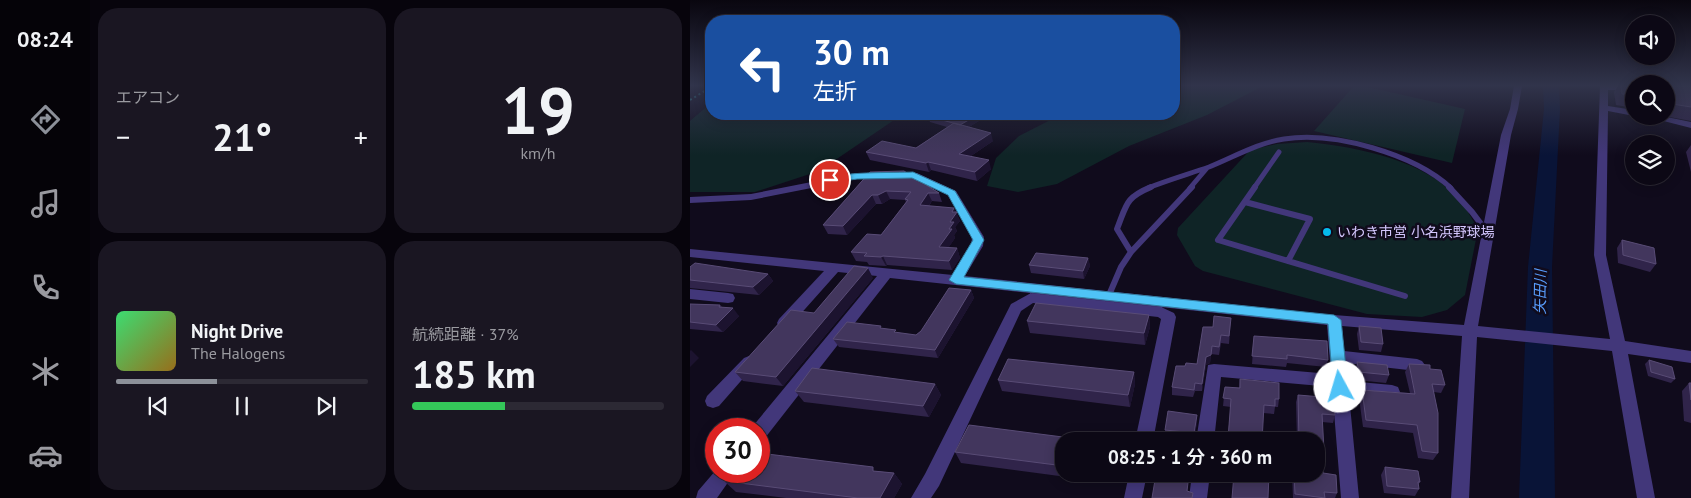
<!DOCTYPE html>
<html lang="ja">
<head>
<meta charset="utf-8">
<style>
  :root { --surface:#0c0815; --page:#1a1622; --text:#f1f3f6; --muted:#9a9aa0; --line:#2c2934; --accent:#8c9099 }
  body { margin:0; font-family:"PT Sans","Noto Sans JP",sans-serif; background:var(--page); color:var(--text); height:100vh; display:flex; flex-direction:column; font-size:19px; white-space:nowrap }
  * { box-sizing:border-box; margin:0 }
  p { font-size:16px; color:var(--muted) }
  .icon { flex:none; width:28px; height:28px; fill:none; stroke:currentColor; stroke-width:2; stroke-linecap:round; stroke-linejoin:round }
  .map { position:relative; flex:1; overflow:hidden }
  .details { display:flex; flex-direction:column; gap:8px; padding:8px; background:#07040c; width:600px }
  .details>* { flex:none }
  .top-card { position:absolute; left:15px; top:15px; width:475px; height:105px; border-radius:20px; box-shadow:0 2px 12px #0003,0 0 0 1px var(--line); background:#1a4fa0; color:#fff; overflow:hidden }
  .buttons { position:absolute; left:935px; top:15px; display:grid; gap:10px }
  .buttons a { display:grid; place-items:center; width:50px; height:50px; border-radius:50%; background:var(--surface); box-shadow:0 2px 12px #0003,0 0 0 1px var(--line); font-size:25px }
  .speed { position:absolute; left:15px; top:418px; display:flex; gap:10px; font-size:25px; font-weight:700; text-align:center }
  .speed>* { display:grid; place-content:center; width:65px; height:65px; border-radius:50%; background:var(--surface); box-shadow:0 2px 12px #0003,0 0 0 1px var(--line); line-height:1 }
  .speed .limit { border:8px solid #d22; background:#fff; color:#111 }
  .pin { position:absolute; display:grid; place-items:center; width:42px; height:42px; color:#fff; margin:-21px; border:2px solid #fff; border-radius:50%; box-shadow:0 1px 5px #0007 }
  .me { position:absolute; width:55px; margin:-28px; rotate:354deg; stroke-linejoin:round; filter:drop-shadow(0 0 4px #0008) }
  .turn { display:flex; align-items:center; gap:18px; height:105px; padding:0 25px; font-size:22px }
  .turn .icon { width:65px; height:65px; stroke-width:2.5 }
  .turn b { display:block; font-size:35px; line-height:42px }
  .big { font-size:38px; font-weight:600; line-height:1.1 }
  .details .card { flex:1; display:flex; flex-direction:column; justify-content:center; gap:8px; min-width:0; padding:0 18px; border-radius:20px; background:var(--page) }
  .details .dial { align-items:center; gap:0 }
  .dial b { font-size:65px; line-height:1 }
  .song { display:flex; align-items:center; gap:15px }
  .cover { width:60px; height:60px; border-radius:8px; background:linear-gradient(135deg,hsl(140 70% 55%),hsl(40 70% 35%)) }
  .played { height:5px; border-radius:2px; background:linear-gradient(90deg,var(--accent) 40%,var(--line) 40%) }
  .keys { display:flex; justify-content:space-around; direction:ltr }
  .heat { display:flex; justify-content:space-between; align-items:center; font-size:28px; direction:ltr }
  .charge { height:8px; border-radius:4px; background:linear-gradient(90deg,#34c759 37%,var(--line) 0) }
  .details .tiles { flex:1; display:grid; gap:8px; grid-template-columns:repeat(2,1fr) }
  .trip { position:absolute; left:365px; top:432px; width:270px; height:50px; border-radius:20px; background:var(--surface); box-shadow:0 2px 12px #0003,0 0 0 1px var(--line); font-weight:600; line-height:50px; text-align:center }
  main { display:flex; flex:1; min-height:0 }
  .tabs { display:flex; flex-direction:column; width:90px; justify-content:space-around; align-items:center; background:#050308; color:var(--muted) }
  .tabs .icon { width:35px; height:35px }
  .tabs .active { color:var(--accent) }
  .tabs b { font-size:22px; color:var(--text) }
  .map>svg:first-child { display:block }
</style>
</head>
<body>
<main>
<nav class="tabs">
<b>08:24</b>
<svg class="icon active" aria-label="directions" viewBox="0 0 24 24"><path d="M12 3l9 9-9 9-9-9zM9 14v-3h6M13 9l2 2-2 2"/></svg>
<svg class="icon" aria-label="music" viewBox="0 0 24 24"><path d="M9 18V5l10-2v13"/><circle cx="6" cy="18" r="3"/><circle cx="16" cy="16" r="3"/></svg>
<svg class="icon" aria-label="phone" viewBox="0 0 24 24"><path d="M5 4h4l2 5-3 2q2 4 5 5l2-3 5 2v4C11 20 4 13 5 4z"/></svg>
<svg class="icon" aria-label="climate" viewBox="0 0 24 24"><path d="M12 3v18M4 7l16 10M4 17L20 7"/></svg>
<svg class="icon" aria-label="car" viewBox="0 0 24 24"><path d="M5 17H2v-5l4-1 3-4h7l3 4 3 1v5h-3M9 17h6M6 11h13"/><circle cx="7" cy="17" r="2"/><circle cx="17" cy="17" r="2"/></svg>
</nav>
<section class="details">
<div class="tiles">
<div class="card"><p>エアコン</p>
<div class="heat"><a>−</a><b class="big">21°</b><a>+</a></div>
</div>
<div class="card dial"><b>19</b><p>km/h</p></div>
<div class="card">
<div class="song"><i class="cover"></i><div><b>Night Drive</b><p>The Halogens</p></div></div>
<div class="played"></div>
<div class="keys"><svg class="icon" aria-label="previous" viewBox="0 0 24 24"><path d="M18 5L8 12l10 7zM5 5v14"/></svg><svg class="icon" aria-label="pause" viewBox="0 0 24 24"><path d="M8 5v14M16 5v14"/></svg><svg class="icon" aria-label="next" viewBox="0 0 24 24"><path d="M6 5l10 7-10 7zM19 5v14"/></svg></div>
</div>
<div class="card"><p>航続距離 · 37%</p><b class="big">185 km</b><div class="charge"></div></div>
</div>
</section>
<div class="map">
<svg width="1001" height="498" viewBox="0 0 1001 498">
  <rect width="100%" height="100%" fill="#100b1c"/>
  <path fill="#0f2426" d="M484,86H573L517,115L439,146L367,184L328,192L297,186L306,158L329,136L372,114H484Z
    M664,86H673L775,109L762,163L624,131Z
    M21,103V114H213L129,171L65,192H0V121Z
    M617,142C667,147 739,160 772,203C778,211 783,221 788,229L775,295L757,310L732,317L677,314L513,271L505,266L487,235L488,228L560,150L587,144Z"/>
  <g fill="none" stroke-linecap="round" stroke-linejoin="round">
    <path fill="#091437" fill-rule="evenodd" d="M853,86H869L870,109L862,267L865,498H829L838,267L854,109Z"/>
    <path stroke="#2fa3aa" stroke-width="2" stroke-dasharray="2 3" stroke-linecap="butt" d="M0,100L21,87"/>
    <path stroke="#42377a" stroke-width="5" d="M458,188C478,180 499,174 519,167C544,157 567,143 594,139C644,131 724,154 761,188
      M500,188L517,168
      M564,188L589,152"/>
    <path stroke="#42377a" stroke-width="6" d="M565,187L528,240L715,296
      M759,187L782,212L797,232
      M555,202L620,219L598,261
      M441,252L427,229C437,204 435,198 461,187
      M419,295L431,267L441,252L502,187"/>
    <path fill="#42377a" fill-rule="evenodd" d="M824,86H832L828,109L821,135L788,326L920,339L904,255L910,86H944V90H918V106L944,110V116L918,111L916,255L935,341L1001,351V363L938,354L965,498H947L922,351L787,337L779,498H761L772,336L652,326L654,351L727,359L732,361L735,365L732,369L727,371L656,363L658,381L702,385L708,387L710,392L708,397L702,399L659,395L669,498H651L642,387L531,377L524,441H506L518,365L524,364L641,374L637,325L200,278L75,438L69,440V429H62L63,426L187,276L148,272L99,327L94,328L89,327L87,323L89,319L134,271L0,257V249L263,275L281,246L282,237L258,195L221,178L167,179L61,200L0,203V197L61,194L167,173H227L266,191L294,237L293,246L275,276L644,315L774,325L811,135L820,109Z
      M954,116H972L1001,122V128Z
      M0,289L38,293L43,294L45,298L43,302L38,303L0,299Z
      M341,293L471,307L484,313L486,317L463,441H445L471,319L468,317L343,303L331,311L249,486L241,498H221L235,474L321,304Z
      M59,356L64,358L67,362L64,366L29,406L23,408L17,406L15,401L17,396L54,358Z
      M26,470L46,471L27,498H6L8,491Z
      M439,474H457L452,498H434Z
      M502,474H520L517,498H499Z"/>
  </g>
  <path fill="#30244a" d="M928,86H944V108L926,105L924,92Z
    M976,86H1001V121L974,116H976Z
    M238,116L292,119L279,127L303,141L281,156L301,169L287,181L241,170L239,172L180,160L176,152L226,148L257,127L240,122Z
    M1001,145V172L996,152Z
    M180,172L249,193L252,202L242,201L239,206L264,208L270,221L265,227L267,231L264,235L265,238L258,248H267L270,258L262,270L197,265L196,266L179,265L177,262L166,261L161,252L191,235L216,202L215,200L200,199L192,204H186L157,235L138,234L133,225Z
    M932,240L966,264L960,272L928,263L927,248Z
    M398,258L400,266L394,279L341,273L339,265Z
    M0,267L78,274L83,281L69,295L0,288Z
    M183,278L93,386L53,381L45,372L124,313Z
    M281,290L284,298L248,358L149,347L143,339L193,329L207,333L226,335Z
    M0,304L30,305L32,307L49,316L33,332L0,329Z
    M459,315L460,327L455,345L340,333L337,321Z
    M541,318L539,344L531,343L529,355L521,354L520,363L516,365L512,391H505L503,397L482,395V387L495,366L507,364Z
    M669,326L693,344L691,352L669,350L667,334Z
    M564,336L638,360L636,367L597,363L596,367L562,364Z
    M959,360L985,379L981,383L958,376L955,364Z
    M667,362L699,375L696,383L666,380L665,370Z
    M719,364L740,369L755,385L751,393L744,392L748,453L743,460L728,458L723,433L673,427L669,398L672,390L720,393L715,372Z
    M444,372L445,384L440,407L312,391L308,380Z
    M550,379L589,399L588,407H585L584,414L573,413L572,441H537L541,407L533,406L535,387L549,388Z
    M999,383H1001V423L994,421L992,391Z
    M245,384L251,395L239,417L114,402L105,391Z
    M608,395L645,415L643,423L632,422L634,450L632,456L633,473L647,493L645,498H603L602,474H626V441H607L606,402Z
    M507,422L504,441L475,438V430Z
    M374,441V474H424L422,483L271,463L265,452Z
    M695,467L730,482L728,485L729,489L725,496L694,493L691,475Z
    M186,471L204,473L212,484L204,498H96L46,492L34,481Z"/>
  <path fill="#1c132f" d="M289,114H290L292,119L271,132L269,125Z
    M301,133L303,141L272,162L269,154Z
    M299,160L301,169L287,181L285,172Z
    M238,162L241,170L239,172L236,163Z
    M196,191L200,199L192,204L188,195Z
    M238,193L242,201L233,214L230,205Z
    M182,195L186,204L157,235L153,226Z
    M264,208L270,221L265,227L267,231L264,235L265,238L253,256L249,247L259,229L260,222L262,212Z
    M267,248L270,258L262,270L259,261Z
    M193,256L197,265L196,266L191,257Z
    M398,258L400,266L394,279L393,271Z
    M178,268L183,278L93,386L86,377Z
    M78,274L83,281L69,295L63,287Z
    M281,290L284,298L248,358L245,350Z
    M43,308L49,316L33,332L26,325Z
    M459,315L460,327L455,345L454,333Z
    M522,346L520,363L516,365L512,391V384L516,357Z
    M1,350L9,358L0,367V351Z
    M444,372L445,384L440,407L438,395Z
    M245,384L251,395L239,417L233,406Z
    M507,415V422L504,441V433Z
    M204,473L212,484L204,498H190Z
    M420,474H424L422,483Z"/>
  <path fill="#42365d" stroke="#594c76" d="M931,86H944V95L932,94Z
    M976,86H1001V107L976,103Z
    M242,114H289L270,125L238,116Z
    M264,123L301,133L269,154L299,160L285,172L238,162L236,163L176,152L192,141L226,148Z
    M214,171L249,193H238L230,205L264,208L262,212H267L260,222H264L259,229H262L249,247L267,248L259,261L193,256L191,257L174,256L177,253L161,252L177,234L191,235L218,200L215,199L221,192L196,191L188,195H182L153,226L133,225L180,172Z
    M932,240L964,248L966,264L933,255Z
    M346,253L398,258L393,271L339,265Z
    M5,263L78,274L63,287L0,280V267Z
    M164,266L178,268L86,377L45,372L101,310L124,313Z
    M259,288L281,290L245,350L143,339L157,322L191,326L190,328L206,330L204,332L226,335L231,331Z
    M346,303L459,315L454,333L337,321Z
    M0,304L30,305L29,307L43,308L26,325L0,322Z
    M524,316L541,318L539,336L531,335L529,347L522,346L521,355L516,357L512,384L505,383L504,390L482,387L486,366H495L496,363L507,364L513,327H523Z
    M669,326L691,328L693,344L671,342Z
    M564,336L637,341L638,360L597,355V359L562,356Z
    M318,359L444,372L438,395L308,380Z
    M959,360L982,367L985,379L961,372Z
    M667,362L697,365L699,375L669,372Z
    M719,364L740,365V369L751,370L755,385L742,384L748,413V453L732,451L727,425L676,420L672,390L725,394Z
    M122,368L245,384L233,406L105,391Z
    M550,379L589,383V399H585V406L574,405L572,441H544V440L538,439L541,399L533,398L535,387L550,388Z
    M999,383H1001V400Z
    M608,395L644,398L645,415L632,414L634,450H631L633,473L646,475L647,493L634,492L635,498L605,494L604,474H626V441H609Z
    M478,411L507,415L504,433L475,430Z
    M279,425L404,441H374V466L265,452Z
    M69,453L183,467V471L204,473L190,498H168L34,481L41,471H69Z
    M695,467L728,471L730,482H728L729,489L697,486Z
    M466,474H499L497,491L503,493L502,498H462Z
    M544,474H579L578,498H542Z"/>
  <linearGradient id="sky" x2="0" y2="1"><stop stop-color="#09060f"/><stop offset="0.55" stop-color="#31344b"/><stop offset="1" stop-color="#31344b" stop-opacity="0"/></linearGradient>
  <rect width="1001" height="155" fill="url(#sky)"/>
  <path fill="#4fc3f7" stroke="#337fa1" d="M223,172L265,191L294,240L274,277L644,315L651,320L658,387L656,391L650,393L645,391L643,387L638,324L266,284L259,280L283,240L258,195L222,178L167,179L140,183L135,180C147,171 205,173 223,172Z"/>
  <circle fill="#05baec" stroke="#100b1c" stroke-width="2" cx="637" cy="232" r="5"/>
  <g text-anchor="middle" dominant-baseline="central" stroke-width="5" stroke-linejoin="round" paint-order="stroke">
    <g font-size="14" fill="#d4c7fe" stroke="#100b1c" text-anchor="start">
      <text x="647" y="232">いわき市営 小名浜野球場</text>
    </g>
    <g font-size="15" font-style="italic" fill="#589cfb" stroke="#100b1c">
      <text transform="translate(850 292) rotate(-89)">矢田川</text>
    </g>
  </g>
</svg>
<div class="buttons">
<a><svg class="icon" aria-label="sound" viewBox="0 0 24 24"><path d="M4 9h4l5-4v14l-5-4H4zM17 9q2 3 0 6"/></svg></a>
<a><svg class="icon" aria-label="search" viewBox="0 0 24 24"><circle cx="10" cy="10" r="6"/><path d="M15 15l6 6"/></svg></a>
<a><svg class="icon" aria-label="layers" viewBox="0 0 24 24"><path d="M12 4l9 5-9 5-9-5zM3 14l9 5 9-5"/></svg></a>
</div>
<div class="speed"><div class="limit">30</div></div>
<div class="pin" style="left:140px;top:180px;background:#d93025"><svg class="icon" aria-label="arrive" viewBox="0 0 24 24"><path d="M6 21V4h12l-3 4 3 4H6"/></svg></div>
<svg class="me" style="left:650px;top:387px" viewBox="-20 -20 40 40"><circle r="19" fill="#fff"/><path d="M0-13L10 11 0 6-10 11z" fill="#4fc3f7"/></svg>
<div class="trip">08:25 · 1 分 · 360 m</div>
<div class="top-card">
<div class="turn"><svg class="icon" aria-label="left" viewBox="0 0 24 24"><path d="M17 20v-9H6M10 6l-5 5 5 5"/></svg><div><b>30 m</b>左折</div></div>
</div>
</div>
</main>
</body>
</html>
